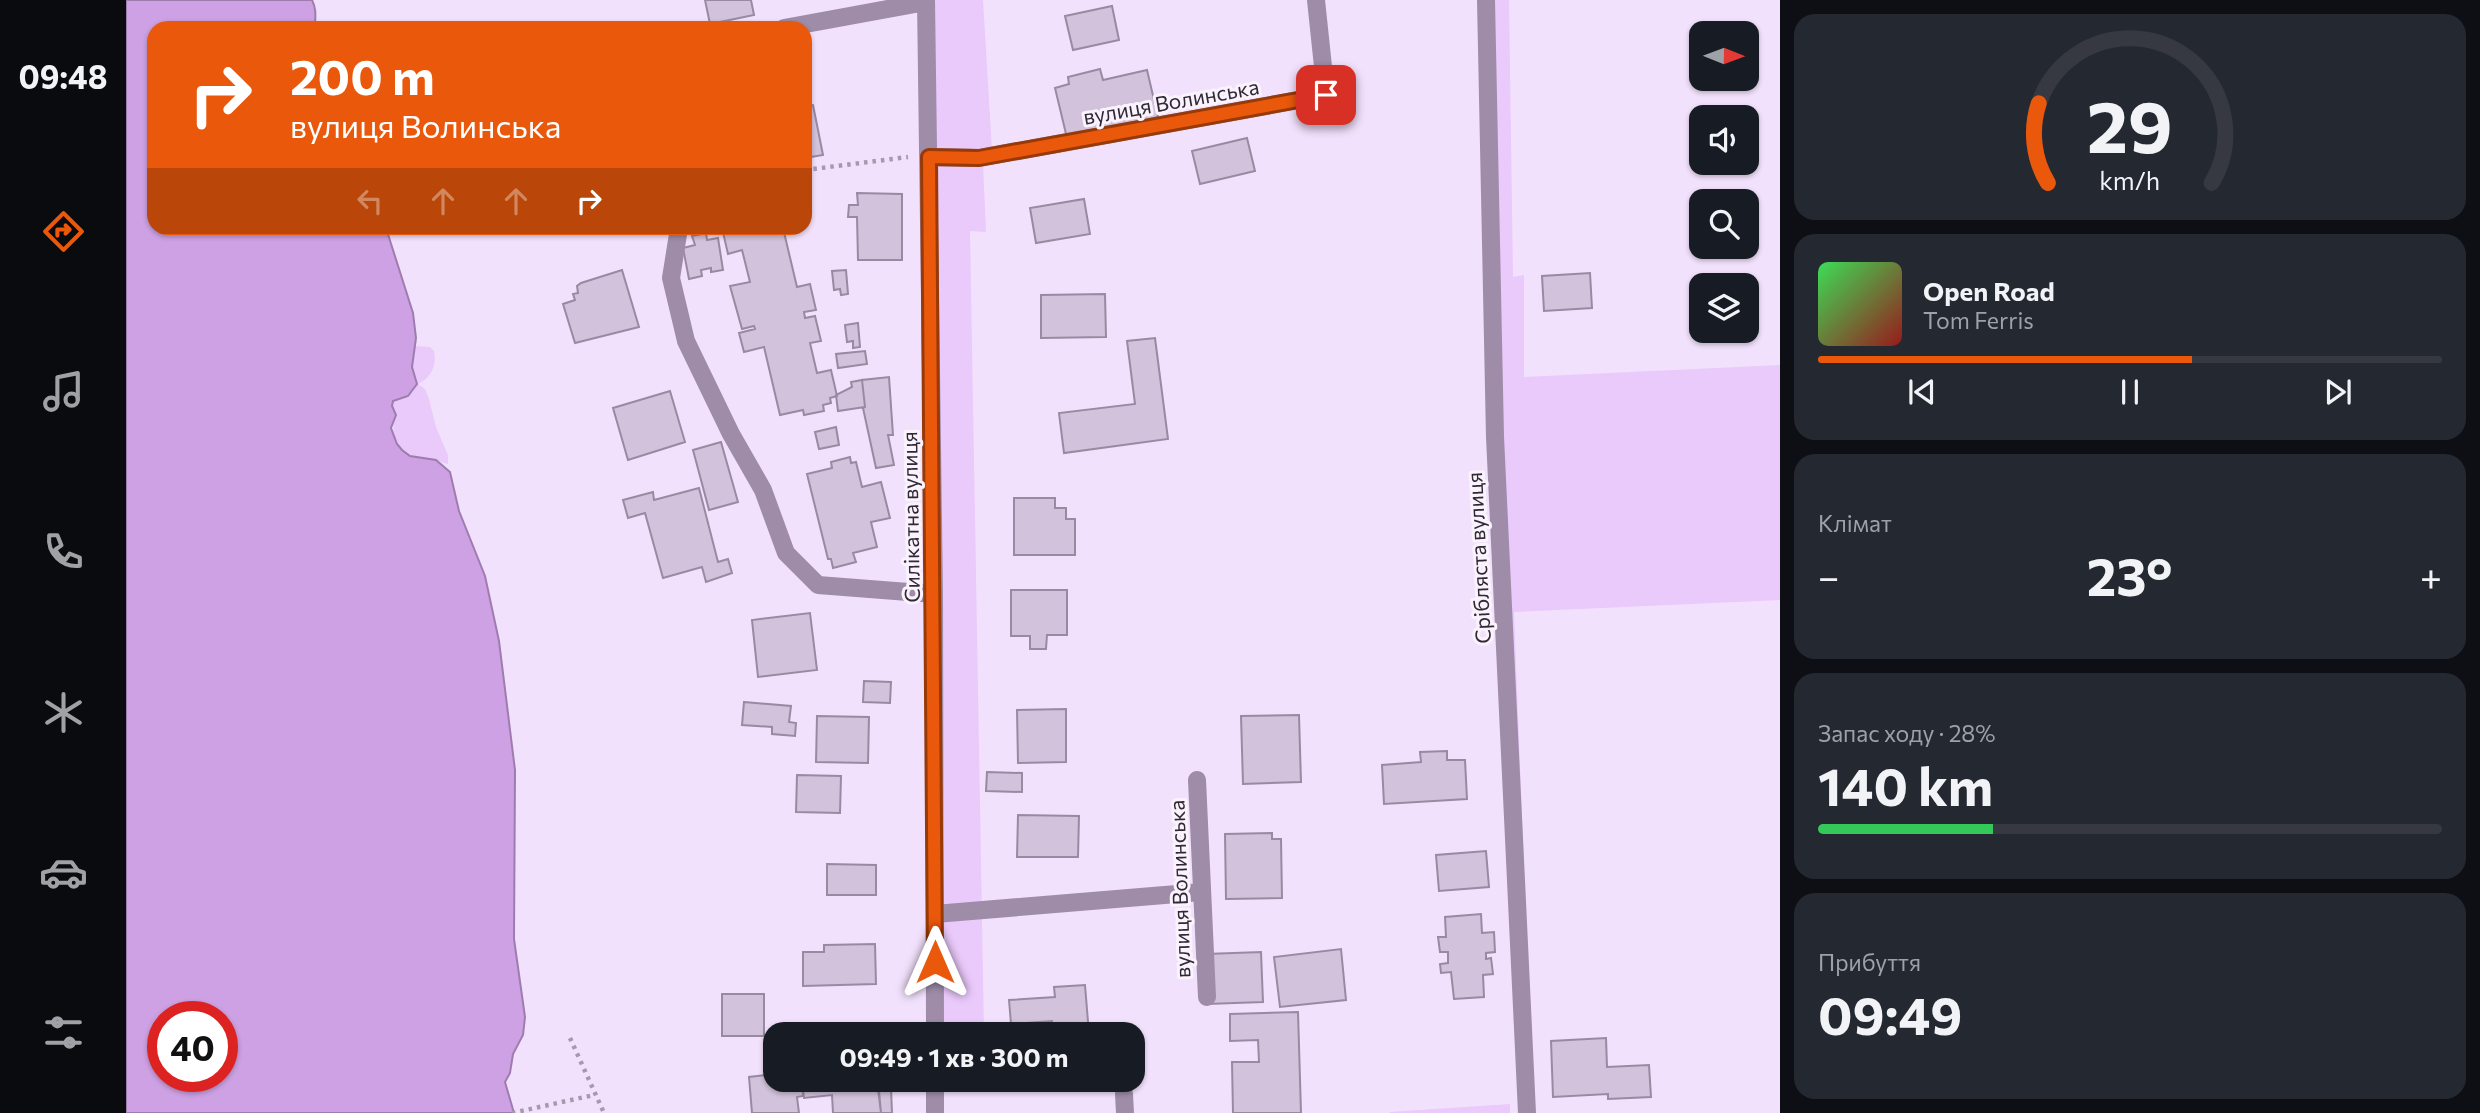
<!DOCTYPE html>
<html lang="uk">
<head>
<meta charset="utf-8">
<style>
  :root { --surface:#171b24; --page:#242831; --text:#f1f3f6; --muted:#9ea1a6; --line:#363941; --accent:#ea580c }
  body { margin:0; font-family:Commissioner,sans-serif; background:var(--page); color:var(--text); height:100vh; display:flex; flex-direction:column; font-size:26px; white-space:nowrap }
  * { box-sizing:border-box; margin:0 }
  p { font-size:23px; color:var(--muted) }
  .icon { flex:none; width:38px; height:38px; fill:none; stroke:currentColor; stroke-width:2; stroke-linecap:round; stroke-linejoin:round }
  .map { position:relative; flex:1; overflow:hidden }
  .side { display:flex; flex-direction:column; gap:14px; padding:14px; background:#0d0f14; width:700px }
  .side>* { flex:none }
  .banner { position:absolute; left:21px; top:21px; width:665px; height:214px; border-radius:21px; box-shadow:0 2px 5px #0004; background:#ea580c; color:#fff; overflow:hidden }
  .needle { width:46px; rotate:91deg }
  .tools { position:absolute; left:1563px; top:21px; display:grid; gap:14px }
  .tools a { display:grid; place-items:center; width:70px; height:70px; border-radius:14px; background:var(--surface); box-shadow:0 2px 5px #0004; font-size:35px }
  .speed { position:absolute; left:21px; top:1001px; display:flex; gap:14px; font-size:35px; font-weight:700; text-align:center }
  .speed>* { display:grid; place-content:center; width:91px; height:91px; border-radius:50%; background:var(--surface); box-shadow:0 2px 5px #0004; line-height:1 }
  .speed .limit { border:10px solid #d22; background:#fff; color:#111 }
  .pin { position:absolute; display:grid; place-items:center; width:60px; height:60px; color:#fff; margin:-30px; border-radius:14px; box-shadow:0 4px 10px #0006 }
  .me { position:absolute; width:77px; margin:-38px; rotate:0deg; stroke-linejoin:round; filter:drop-shadow(0 0 5px #0008) }
  .turn { display:flex; align-items:center; gap:24px; height:147px; padding:0 28px; font-size:32px }
  .turn .icon { width:91px; height:91px; stroke-width:2.5 }
  .turn b { display:block; font-size:49px; line-height:60px }
  .lanes { display:flex; align-items:center; height:66px; padding:0 28px; background:#0003; justify-content:center; gap:35px; direction:ltr }
  .lanes .off { opacity:.35 }
  .big { font-size:52px; font-weight:700; line-height:1.1 }
  .side .card { flex:1; display:flex; flex-direction:column; justify-content:center; gap:10px; min-width:0; padding:0 24px; border-radius:21px; background:var(--page) }
  .side .dial { align-items:center; gap:0 }
  .dial svg { height:182px; overflow:visible; fill:none; stroke:var(--line); stroke-width:7; stroke-linecap:round; text-anchor:middle }
  .dial text { fill:var(--text); stroke:none }
  .song { display:flex; align-items:center; gap:21px }
  .cover { width:84px; height:84px; border-radius:10px; background:linear-gradient(135deg,hsl(130 70% 55%),hsl(0 70% 35%)) }
  .played { height:7px; border-radius:4px; background:linear-gradient(90deg,var(--accent) 60%,var(--line) 60%) }
  .keys { display:flex; justify-content:space-around; direction:ltr }
  .heat { display:flex; justify-content:space-between; align-items:center; font-size:38px; direction:ltr }
  .charge { height:10px; border-radius:5px; background:linear-gradient(90deg,#34c759 28%,var(--line) 0) }
  .trip { position:absolute; left:637px; top:1022px; width:382px; height:70px; border-radius:21px; background:var(--surface); box-shadow:0 2px 5px #0004; font-weight:700; line-height:70px; text-align:center }
  main { display:flex; flex:1; min-height:0 }
  .menu { display:flex; flex-direction:column; width:126px; justify-content:space-around; align-items:center; background:#090b0e; color:var(--muted) }
  .menu .icon { width:49px; height:49px }
  .menu .on { color:var(--accent) }
  .menu b { font-size:32px; color:var(--text) }
  .map>svg:first-child { display:block }
</style>
</head>
<body>
<main>
<nav class="menu">
<b>09:48</b>
<svg class="icon on" aria-label="directions" viewBox="0 0 24 24"><path d="M12 3l9 9-9 9-9-9zM9 14v-3h6M13 9l2 2-2 2"/></svg>
<svg class="icon" aria-label="music" viewBox="0 0 24 24"><path d="M9 18V5l10-2v13"/><circle cx="6" cy="18" r="3"/><circle cx="16" cy="16" r="3"/></svg>
<svg class="icon" aria-label="phone" viewBox="0 0 24 24"><path d="M5 4h4l2 5-3 2q2 4 5 5l2-3 5 2v4C11 20 4 13 5 4z"/></svg>
<svg class="icon" aria-label="climate" viewBox="0 0 24 24"><path d="M12 3v18M4 7l16 10M4 17L20 7"/></svg>
<svg class="icon" aria-label="car" viewBox="0 0 24 24"><path d="M5 17H2v-5l4-1 3-4h7l3 4 3 1v5h-3M9 17h6M6 11h13"/><circle cx="7" cy="17" r="2"/><circle cx="17" cy="17" r="2"/></svg>
<svg class="icon" aria-label="filters" viewBox="0 0 24 24"><path d="M4 7h16M4 17h16"/><circle cx="9" cy="7" r="2"/><circle cx="15" cy="17" r="2"/></svg>
</nav>
<div class="map">
<svg width="1654" height="1113" viewBox="0 0 1654 1113">
  <rect width="100%" height="100%" fill="#f2e1fc"/>
  <path fill="#eac9fb" d="M807,0H857L866,151L815,153L810,148Z
    M1358,0H1383L1387,277L1398,275V377L1654,365V600L1388,612L1407,1099L1402,1113Z
    M815,164H857L860,232L844,231L858,1034H812L807,173Z
    M289,346L304,347L308,351C311,366 305,378 292,384L299,389L303,399L310,427L322,455V464C316,463 312,460 306,459C299,458 289,459 283,455C268,448 264,429 270,415L266,406L267,401C278,398 287,395 291,384L286,367Z
    M1384,1104V1113H1264V1112Z"/>
  <path fill="#cda1e3" stroke="#9e7dae" stroke-width="2" fill-rule="evenodd" d="M0,0H186C191,10 189,17 189,28H28V228H260L287,313L290,338L286,367L291,384L282,396L267,401L266,406L270,415L265,428L271,444L276,450L284,456L310,460L324,472L333,511L359,576L373,641L389,770L388,939L399,1017L397,1035L387,1054L384,1073L379,1082L388,1113H0ZM37,1017H96V1076H37Z"/>
  <path fill="#d2c2db" stroke="#998aa2" stroke-width="2" d="M579,0H625L628,15L584,24Z
    M986,6L993,40L947,50L939,16Z
    M974,69L977,80L1021,70L1032,117L941,138L929,88L943,84L942,77Z
    M687,105L697,155L679,158V106Z
    M1121,138L1129,171L1074,184L1066,151Z
    M731,193L776,194V260H732L731,217H722L723,205H732Z
    M958,199L964,234L910,243L904,208Z
    M596,228H657L671,287L684,284L690,310L678,312L679,318L689,316L695,341L684,343L691,373L705,370L711,396L704,398L705,403L697,405L698,411L678,415L677,410L654,415L638,347L618,352L613,333L629,329L628,326L616,329L604,286L624,282L616,250L602,254Z
    M580,233L581,240L592,238L597,270L585,272V268L575,270L576,276L563,279L557,248L569,245L566,236Z
    M496,270L513,327L449,343L437,304L449,300L447,294L452,293L451,286L455,283Z
    M720,270L722,294L715,295L714,289L708,290L706,271Z
    M1464,273L1466,308L1418,311L1416,276Z
    M979,294L980,337L915,338V295Z
    M732,323L734,347L727,348V341L721,342L719,325Z
    M1029,338L1042,439L938,453L933,413L1009,404L1001,341Z
    M739,351L741,364L712,368L710,354Z
    M763,377L767,435H762L768,465L750,468L737,408L739,407L736,380Z
    M736,380L739,407L712,411L710,395L726,387L725,382Z
    M544,391L559,442L502,460L487,408Z
    M710,427L713,445L693,449L689,432Z
    M595,442L612,502L583,510L567,450Z
    M724,457L725,463L730,462L736,487L755,482L764,518L745,522L751,547L727,553L730,562L707,568L705,559H702L681,474L706,468L705,462Z
    M573,488L592,562L602,559L606,573L580,582L576,567L537,578L519,513L502,518L497,500L527,492L528,500Z
    M888,498H929V508H940V519H949V555H888Z
    M885,590H941V635H921L920,649H904V636H885Z
    M684,613L691,670L632,677L626,620Z
    M738,681L765,682L764,703L737,702Z
    M618,702L665,706L663,722L670,723L669,736L646,734V727L616,725Z
    M940,709V762L892,763L891,710Z
    M1173,715L1175,782L1117,784L1115,716Z
    M691,716L743,717L742,763L690,762Z
    M1321,751V760H1339L1341,799L1258,804L1256,765L1295,762L1294,752Z
    M861,772L896,773V792L860,791Z
    M671,775L715,776L714,813L670,812Z
    M892,815L953,816L952,857H891Z
    M1146,833V839H1155L1156,898L1100,899L1099,834Z
    M1360,851L1363,887L1313,891L1310,855Z
    M701,864L750,865V895H701Z
    M1355,914L1356,933L1368,932L1369,952L1360,953V959L1365,958L1367,974L1357,975L1358,997L1328,999L1325,972L1315,973L1314,964L1322,963V952H1314L1312,937H1320L1319,917Z
    M749,944L750,984L677,986V952H698V945Z
    M1215,949L1220,1000L1154,1007L1148,957Z
    M1135,952L1137,1002L1081,1004L1080,954Z
    M959,985L963,1034H927L926,1021L885,1024L883,1000L929,997L928,987Z
    M596,994H638V1036H596Z
    M1172,1012L1175,1113H1107L1106,1062H1133L1132,1040L1104,1041V1014Z
    M1480,1038L1481,1067L1523,1065L1525,1097L1482,1099V1094L1427,1097L1425,1041Z
    M649,1074V1080H676L677,1096L671,1097L673,1113H626L623,1077Z
    M676,1080H752L755,1113H707L706,1095L678,1098Z
    M765,1088L766,1113H755L752,1089Z"/>
  <g fill="none" stroke-linecap="round" stroke-linejoin="round">
    <path stroke="#a699ae" stroke-width="4.5" stroke-dasharray="3.5 5" stroke-linecap="butt" d="M679,170L782,157
      M444,1038L478,1113
      M386,1113L468,1095"/>
    <path stroke="#9e8ca8" stroke-width="18" d="M800,0L808,594L809,1034
      M1360,0L1369,437L1401,1113
      M658,28L800,2
      M803,157L853,158L1200,95L1190,0
      M553,228L545,278L560,341L605,434L637,490L660,553L692,585L808,594
      M1071,780L1081,997
      M809,914L1075,892
      M998,1094L999,1113
      M809,1113V1080"/>
  </g>
  <g fill="none" stroke-linecap="round" stroke-linejoin="round">
    <g stroke="#983908" stroke-width="18">
      <path id="route" d="M809,962L803,157L853,158L1200,95"/>
    </g>
    <use href="#route" stroke="#ea580c" stroke-width="12"/>
  </g>
  <g text-anchor="middle" dominant-baseline="central" stroke-width="6" stroke-linejoin="round" paint-order="stroke">
    <g font-size="21" fill="#302933" stroke="#faf3fe">
      <text transform="translate(1045 101) rotate(-10)">вулиця Волинська</text>
      <text transform="translate(784 517) rotate(-91)">Силікатна вулиця</text>
      <text transform="translate(1352 558) rotate(-93)">Срібляста вулиця</text>
      <text transform="translate(1053 889) rotate(-92)">вулиця Волинська</text>
    </g>
  </g>
</svg>
<div class="tools">
<a><svg class="needle" viewBox="-14 -14 28 28"><path d="M0-13l5 13h-10z" fill="#e53935"/><path d="M0 13l5-13h-10z" fill="#9ea1a6"/></svg></a>
<a><svg class="icon" aria-label="sound" viewBox="0 0 24 24"><path d="M4 9h4l5-4v14l-5-4H4zM17 9q2 3 0 6"/></svg></a>
<a><svg class="icon" aria-label="search" viewBox="0 0 24 24"><circle cx="10" cy="10" r="6"/><path d="M15 15l6 6"/></svg></a>
<a><svg class="icon" aria-label="layers" viewBox="0 0 24 24"><path d="M12 4l9 5-9 5-9-5zM3 14l9 5 9-5"/></svg></a>
</div>
<div class="speed"><div class="limit">40</div></div>
<div class="pin" style="left:1200px;top:95px;background:#d93025"><svg class="icon" aria-label="arrive" viewBox="0 0 24 24"><path d="M6 21V4h12l-3 4 3 4H6"/></svg></div>
<svg class="me" style="left:809px;top:962px" viewBox="-20 -20 40 40"><path d="M0-17L14 15 0 8-14 15z" fill="#ea580c" stroke="#fff" stroke-width="4"/></svg>
<div class="trip">09:49 · 1 хв · 300 m</div>
<div class="banner">
<div class="turn"><svg class="icon" aria-label="right" viewBox="0 0 24 24"><path d="M7 20v-9h11M14 6l5 5-5 5"/></svg><div><b>200 m</b>вулиця Волинська</div></div>
<div class="lanes"><svg class="icon off" aria-label="left" viewBox="0 0 24 24"><path d="M17 20v-9H6M10 6l-5 5 5 5"/></svg><svg class="icon off" aria-label="ahead" viewBox="0 0 24 24"><path d="M12 20V5M6 11l6-6 6 6"/></svg><svg class="icon off" aria-label="ahead" viewBox="0 0 24 24"><path d="M12 20V5M6 11l6-6 6 6"/></svg><svg class="icon" aria-label="right" viewBox="0 0 24 24"><path d="M7 20v-9h11M14 6l5 5-5 5"/></svg></div>
</div>
</div>
<section class="side">
<div class="card dial"><svg viewBox="0 0 100 80">
<path d="M14 69A42 42 0 1 1 86 69"/>
<path d="M14 69A42 42 0 0 1 10 34" stroke="#ea580c"/>
<text x="50" y="56" font-size="32" font-weight="700">29</text>
<text x="50" y="72" font-size="11">km/h</text>
</svg></div>
<div class="card">
<div class="song"><i class="cover"></i><div><b>Open Road</b><p>Tom Ferris</p></div></div>
<div class="played"></div>
<div class="keys"><svg class="icon" aria-label="previous" viewBox="0 0 24 24"><path d="M18 5L8 12l10 7zM5 5v14"/></svg><svg class="icon" aria-label="pause" viewBox="0 0 24 24"><path d="M8 5v14M16 5v14"/></svg><svg class="icon" aria-label="next" viewBox="0 0 24 24"><path d="M6 5l10 7-10 7zM19 5v14"/></svg></div>
</div>
<div class="card"><p>Клімат</p>
<div class="heat"><a>−</a><b class="big">23°</b><a>+</a></div>
</div>
<div class="card"><p>Запас ходу · 28%</p><b class="big">140 km</b><div class="charge"></div></div>
<div class="card"><p>Прибуття</p><b class="big">09:49</b></div>
</section>
</main>
</body>
</html>
